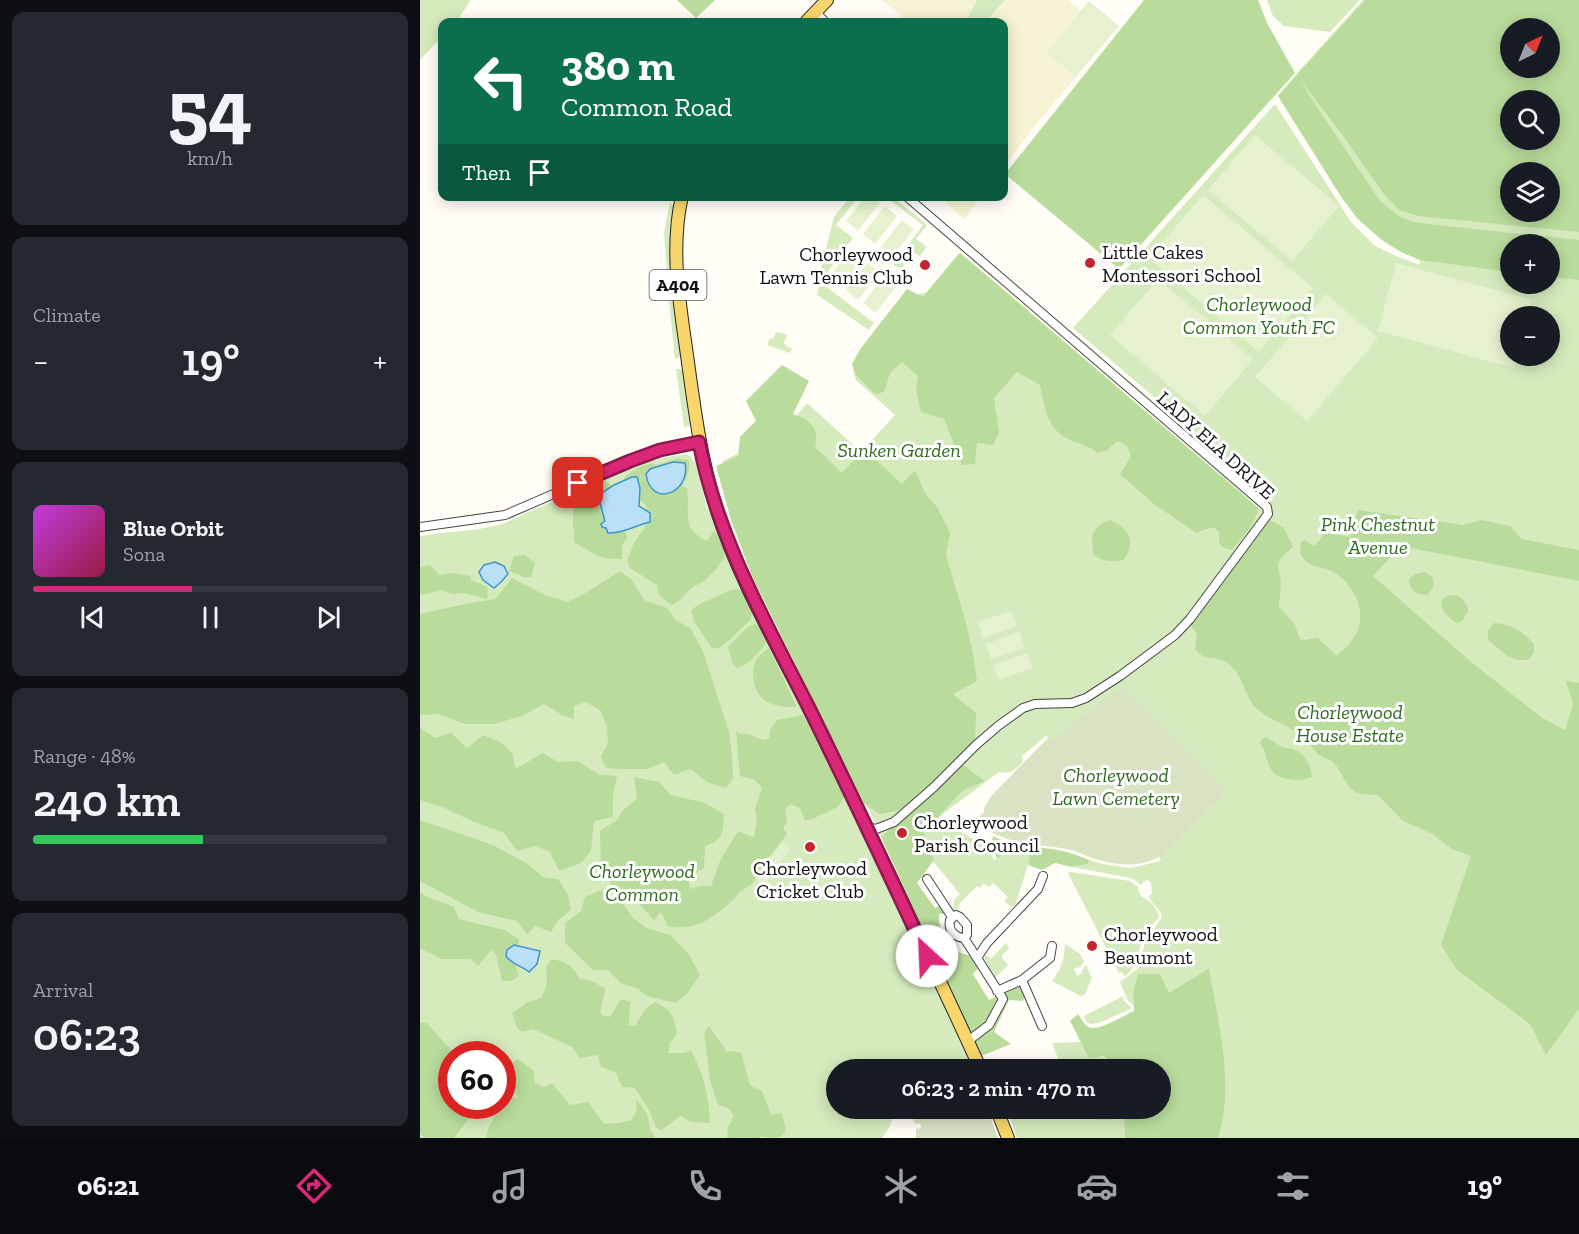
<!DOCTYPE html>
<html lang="en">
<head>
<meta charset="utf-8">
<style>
  :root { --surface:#171b24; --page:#242831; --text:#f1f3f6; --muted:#9ea1a6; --line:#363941; --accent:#db2777 }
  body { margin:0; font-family:"Zilla Slab",serif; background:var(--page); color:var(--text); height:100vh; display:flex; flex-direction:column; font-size:22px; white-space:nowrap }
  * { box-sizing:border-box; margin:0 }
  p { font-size:20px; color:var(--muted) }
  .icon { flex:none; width:33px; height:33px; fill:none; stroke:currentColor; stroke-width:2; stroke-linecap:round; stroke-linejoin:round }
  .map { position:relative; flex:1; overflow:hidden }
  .drawer { display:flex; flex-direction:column; gap:12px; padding:12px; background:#0d0f14; width:420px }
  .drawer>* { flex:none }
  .banner { position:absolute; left:18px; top:18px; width:570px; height:183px; border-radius:12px; box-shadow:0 3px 15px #0003; background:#0b6e4f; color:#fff; overflow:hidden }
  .needle { width:39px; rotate:43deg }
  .tools { position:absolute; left:1080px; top:18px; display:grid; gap:12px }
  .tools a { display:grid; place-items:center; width:60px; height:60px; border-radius:50%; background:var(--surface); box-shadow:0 3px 15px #0003; font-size:30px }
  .speed { position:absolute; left:18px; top:1041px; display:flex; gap:12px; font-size:30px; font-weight:700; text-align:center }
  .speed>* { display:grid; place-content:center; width:78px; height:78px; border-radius:50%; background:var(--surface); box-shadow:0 3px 15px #0003; line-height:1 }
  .speed .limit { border:9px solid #d22; background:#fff; color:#111 }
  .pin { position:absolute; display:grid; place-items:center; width:51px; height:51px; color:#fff; margin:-26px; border-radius:12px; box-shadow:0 3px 9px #0006 }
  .me { position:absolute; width:66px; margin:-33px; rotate:335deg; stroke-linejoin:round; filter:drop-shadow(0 0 4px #0008) }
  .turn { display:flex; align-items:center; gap:21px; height:126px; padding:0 24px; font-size:27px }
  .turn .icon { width:78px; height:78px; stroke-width:2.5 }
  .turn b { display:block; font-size:42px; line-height:51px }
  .then { display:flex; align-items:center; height:57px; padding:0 24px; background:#0003; gap:12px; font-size:22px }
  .big { font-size:45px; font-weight:600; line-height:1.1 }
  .drawer .widget { flex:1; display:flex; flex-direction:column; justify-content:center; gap:9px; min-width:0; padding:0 21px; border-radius:12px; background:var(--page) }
  .drawer .dial { align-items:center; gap:0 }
  .dial b { font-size:78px; line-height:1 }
  .song { display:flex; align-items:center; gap:18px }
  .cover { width:72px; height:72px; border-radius:9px; background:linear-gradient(135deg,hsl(290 70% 55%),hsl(340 70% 35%)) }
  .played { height:6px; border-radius:3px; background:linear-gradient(90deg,var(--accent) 45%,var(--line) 45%) }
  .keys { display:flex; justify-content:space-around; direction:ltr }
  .heat { display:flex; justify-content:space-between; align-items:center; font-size:33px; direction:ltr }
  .charge { height:9px; border-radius:4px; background:linear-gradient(90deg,#34c759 48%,var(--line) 0) }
  .trip { position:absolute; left:406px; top:1059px; width:345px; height:60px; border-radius:30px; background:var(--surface); box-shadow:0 3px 15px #0003; font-weight:600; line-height:60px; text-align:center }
  .tabs { display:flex; height:96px; justify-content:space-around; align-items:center; background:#090b0e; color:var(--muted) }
  .tabs .icon { width:42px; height:42px }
  .tabs .on { color:var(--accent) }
  .tabs b { font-size:27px; color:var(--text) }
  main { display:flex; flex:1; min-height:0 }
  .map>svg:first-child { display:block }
</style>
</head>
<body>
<main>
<section class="drawer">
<div class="widget dial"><b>54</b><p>km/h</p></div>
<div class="widget"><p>Climate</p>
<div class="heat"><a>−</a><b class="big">19°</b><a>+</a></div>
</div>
<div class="widget">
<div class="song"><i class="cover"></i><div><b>Blue Orbit</b><p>Sona</p></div></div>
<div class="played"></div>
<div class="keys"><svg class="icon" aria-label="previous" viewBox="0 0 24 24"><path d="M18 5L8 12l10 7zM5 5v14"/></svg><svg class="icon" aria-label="pause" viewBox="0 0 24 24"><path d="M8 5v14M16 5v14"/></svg><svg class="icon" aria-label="next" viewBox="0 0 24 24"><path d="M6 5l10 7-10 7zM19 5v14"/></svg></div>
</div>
<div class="widget"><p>Range · 48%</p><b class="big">240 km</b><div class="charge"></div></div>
<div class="widget"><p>Arrival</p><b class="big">06:23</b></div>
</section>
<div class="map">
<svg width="1159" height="1138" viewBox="0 0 1159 1138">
  <rect width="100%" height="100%" fill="#fffdf5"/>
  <path fill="#f6f3d4" d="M462,0H557L545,22H488Z
    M585,0H648L661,11L626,53L656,77L614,127L584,167V22H565Z
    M520,197H561L544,219Z"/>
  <path fill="#d5ebbd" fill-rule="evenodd" d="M0,0H51L36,22H22V37L0,60Z
    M557,0H585L565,22H545Z
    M847,0H940L910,32L864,26L853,16Z
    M943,0H1159V1138H798C814,1083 798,1024 789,968L749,993H713L714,1006L707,999L700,982L717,969L726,940L742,917C739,906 732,906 729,896L732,894L731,883L728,880L724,881L721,885L711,878L652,867L668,864L669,860L683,864L710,868L741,861L729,834L680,781L626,736L602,756L603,761C595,771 591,774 579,772L524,813L506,829L489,820L468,831L461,837L303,469V461L324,450L376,416L387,403L441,452L475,415L436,380L433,370L443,351L495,297L498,294L506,293L538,254H542L843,511L853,498L653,328L855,104L931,222L955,246L976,256L1000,265V260L981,252L962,240L937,218L922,198L858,96L877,73ZM1090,28H1130V68H1090ZM1090,100H1130V140H1090ZM1090,172H1130V212H1090ZM1090,244H1130V284H1090ZM1090,316H1130V356H1090Z
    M430,197H438L416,225L433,238L400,282L454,323L449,330L397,295L400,282L398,280L414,217Z
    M466,197H473L507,225L496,239L507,247L500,256L494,253L482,268L473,265L503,225Z
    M250,202L254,207L250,237V271L247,272L244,233Z
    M248,291L252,292L253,294L261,356L255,359Z
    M356,332L368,335L363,343L372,349L370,353L347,345L350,338L353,339Z
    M256,369H261L263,371L270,426L264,427Z
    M266,454L271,457L276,464L287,508L291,513L298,527L323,589L482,910L554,1069L417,1070V1108L475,1109L470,1126L462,1138H0V536C27,531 55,532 82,524C92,520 102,515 111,511C162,490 210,461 266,454ZM32,1054H82V1106H32Z
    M520,819L560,843L575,860L586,849L611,855L596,903L592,908L584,901L588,897L573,883L569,887L564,883L560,888L557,886L540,903L537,911L533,910L534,900L540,894L513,861L514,860L504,833Z
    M651,872L710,881L719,888L718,890L721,896C729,900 738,908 739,917C732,925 726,932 722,942C717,955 717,967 705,976L702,972L699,973L648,873Z
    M586,943L588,946L589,949L582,955V958L588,965L575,978L564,958L566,955L571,959Z
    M645,944L660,954L664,961L660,968L659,967L654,969L657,976L662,973V971L666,965L672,978L665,994L661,996L632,981C642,968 644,960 645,944Z
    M703,996L704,1001L712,1008L679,1023L670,1024L666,1021L664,1016Z
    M661,1042L693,1064L694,1069L631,1070L641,1066L632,1043Z
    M661,1108L666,1115L705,1117V1138H597L588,1112L592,1109Z"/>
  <path fill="#b9dc9c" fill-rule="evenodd" d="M257,0H295L276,18Z
    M724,0H838L847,23L875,73L699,269L585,174Z
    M945,0H1159V232L998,216L979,210L963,193L924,137L881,81L889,95L960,201L979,216L993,222L1008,224L1159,240V280L1130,277V244H1090V272L1000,260L981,252L962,240L937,218L922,198L858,96ZM1090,28H1130V68H1090ZM1090,100H1130V140H1090ZM1090,172H1130V212H1090Z
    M540,253L838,508C836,524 822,537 812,550L804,548L799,543V532L794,528H789L776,533L734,504L700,474L711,456L707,446L698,441L686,451L677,453C668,445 662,445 651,440C627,431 625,408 620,385L597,372L574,398L579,432L573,445L557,443L555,464L542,465L524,419L501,412L496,389L498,376L482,362L470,373L464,392L455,394L436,375L432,364L441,348L487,289L503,297Z
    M362,365L389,381L373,414C391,420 400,429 395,447L422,473L444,449L482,484L495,470L506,495L517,507L530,533L526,555L544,616L552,649L557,681L533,694L556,713L555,742L539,756L493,803L477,811L460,814L444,804L332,576L311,520L296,466L318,456L320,437L336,421L326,401Z
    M257,458L269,460C270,470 267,477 262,486L267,488C271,512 259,528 287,541L293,532L295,531L303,548L305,557L297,568L283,582L271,588L260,600L252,605C243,599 237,597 237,585L210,568L207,560C213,547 215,538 225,528L223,517L227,507C219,497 212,498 204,489V478C213,470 221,465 233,463L236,465L253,460Z
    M179,479L190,484L195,494L198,524L206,533L207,538L202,546V559C178,560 174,553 154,542C155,533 152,526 153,517C153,508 157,498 159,488Z
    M938,510L1043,525L1061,520L1090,526L1102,539L1159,550V581L981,546L953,576L1050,661L1121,717L1145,730L1153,704L1146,681L1159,683V1009L1126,1055L1110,1024L1037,970L1021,945L1051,856L1032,849L1012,834L982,820L958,795C951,794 941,796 935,792C925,785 921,770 913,762C909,758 905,759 901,756C897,754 894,749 891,746C884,740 877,733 869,728C857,720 844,717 834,706C824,693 823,677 811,666C798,653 786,664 775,649L777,634L770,625L850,520L864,528L873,547L862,557L858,564L861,582L859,607L874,623L880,639L884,640L898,638L916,655C924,652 933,640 937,632C948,609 931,579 909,570C902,567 893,567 887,562C880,557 879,550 881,542L884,540L895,546L902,537L903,532L930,537Z
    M690,520C710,529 716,540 704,560C692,562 684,562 674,555C670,537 671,526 690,520Z
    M105,555L115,563L111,577H104L89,571L94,556Z
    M10,565L20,575L33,573L50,576L51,580L68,587L67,599L44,593L33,594L21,590L2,595L0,594V567Z
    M200,571L212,580L217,589L224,600L247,608L256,620L271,629L283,651L309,732L312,754L313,779L306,788L287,782L270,769L254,775L244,762L228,769H202L186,768L181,757L188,743L187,727L181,711L166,702L154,706V719L142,715L124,704L102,716L74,724H45L18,714L0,715V614L45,604L75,599L92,578L125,595L148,602L169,591Z
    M1005,572L1012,577L1014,584L1011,591L1007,595L995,593L990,586L989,579L995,574Z
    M316,589L326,591L333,605L331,619L310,640L297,649L291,647L274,621L271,610C280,603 284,602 293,598C301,595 307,591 316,589Z
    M1036,595C1044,599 1047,603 1048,612L1042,621L1036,623C1028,616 1021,612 1021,601L1027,596Z
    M1074,623C1093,624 1101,631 1114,644V653L1108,660C1087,661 1084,652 1068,640V631Z
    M337,624L344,628L350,638C341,650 332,663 317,668L312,663L308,647C317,639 325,625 337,624Z
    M349,648L377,707C365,707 354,707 344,700C333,692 329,668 338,657C341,653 346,651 349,648Z
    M383,715L424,797L418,807L390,820H385L380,808L371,804L365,809L367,821L363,829L367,834L345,862L332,884L317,894L318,895C297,915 279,932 248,926L241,912L234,920L220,905L197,891L181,871L180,831L197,820L203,810L217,799L214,777L239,782L251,795L285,803L304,814C303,833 304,839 285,846L284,868L268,878L270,889L282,886H291L300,861L318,831L334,838L337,820L335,809L342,788L335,780L320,776L316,731L320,734H328L343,740L349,738L351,728L357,720Z
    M0,728L15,738L31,733L47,748L63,735L82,743L93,754L95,769L123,753L138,762L157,761L180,775L197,776L193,795V817L174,821L171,851L161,863L139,871L130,852L115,846L97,851L84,833L52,821L22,807L0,800Z
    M846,737C851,740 857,745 863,747C870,750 867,747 873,749C885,753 891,765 892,777C883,780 878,781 868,779C844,775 851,759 840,743L842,739Z
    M543,765L565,781L542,791L504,833L514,860L497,883L515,908L520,905L525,914H519C519,936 527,953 550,955L558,968L553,974L569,1000L599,985L605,998L602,1001L589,1000L574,1032L591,1044L561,1056L461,837Z
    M0,820L73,845L108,864L123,877L138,879L148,895L151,910L138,920L131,932L115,926L107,934L97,921L58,912L0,881Z
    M573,836C595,848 622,846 647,852C654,854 662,857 669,860L668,864L652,867L635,863L622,870L608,865L610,855L587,849L577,859L572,842Z
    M180,890L202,902L213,918L227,928L250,935L268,953L280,975C270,988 270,994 255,1003L227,996L218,989L201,983L188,970H173L145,943V923L161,911L165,897Z
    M0,893L8,897L34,907L39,919L84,930L99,939V945H94L86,956L95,964L99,976L91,981H82L76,955L71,950L58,966L50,959H21L0,948Z
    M131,959C146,961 153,966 160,979L169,980L185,988C185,999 179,1006 181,1015L190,1017L201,999L210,1002L209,1025L215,1026L226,1008L235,1002C252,1010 254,1016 257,1034L250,1043L248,1053H264L271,1051C284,1074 289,1097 290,1123L271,1122L261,1116L241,1130L236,1127L229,1110L215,1088L202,1087L196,1073L181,1067L178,1055L160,1058L152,1047L113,1029L102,1032L97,1028L92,1013L108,1002L121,998C127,987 128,980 126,968Z
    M789,968C798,1022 815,1084 798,1138H705L704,1117C688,1120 672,1124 661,1109L741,1108V1070L700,1069L683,1056L669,1058L650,1021L658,1014C662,1020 665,1027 672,1028C682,1029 705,1015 714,1011L713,993L718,974H740L749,993Z
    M6,1022L31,1050L56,1046L53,1054H32V1106H58L34,1138H4L0,1133V1023Z
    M289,1026L307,1052L313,1051L321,1053L330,1085L342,1091L351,1115L362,1113L366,1130L362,1136C355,1138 349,1138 342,1136L339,1138H307L308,1127L314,1116L308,1108L298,1105L290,1080L284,1033Z
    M98,1059L114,1071L115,1083L123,1087L132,1083L150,1105L168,1102L184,1124L199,1123L212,1120L217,1109L216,1099L227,1113L230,1128L235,1138H66L68,1129L74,1119L76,1106H82L83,1100L87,1096L98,1099L97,1094L88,1089L84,1076L91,1064Z"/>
  <path fill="#d9e3c4" d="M703,686L806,791L740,856C718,869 695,865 672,858C663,855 655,850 646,849C632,846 618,846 604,843C585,840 569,832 553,822L564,812V808L572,795L628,738L631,740Z
    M489,1109H567L578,1138H496V1129L501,1128L500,1123L495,1124Z"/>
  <path fill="#e6f2cf" d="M669,1L699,26L656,77L626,53Z
    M835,135L919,206L872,261L788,190Z
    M783,195L893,288L839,352L729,258Z
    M445,197H452L460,203L438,231L426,221Z
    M465,206L477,216L455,244L443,234Z
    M482,220L494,229L472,257L460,248Z
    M430,250L443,259L421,287L409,277Z
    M447,263L460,272L438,300L426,290Z
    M976,263L1112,300L1108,316H1090V356H1097L1094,368L958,331Z
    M464,276L477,286L455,313L443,303Z
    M738,279L833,359L785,416L690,335Z
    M906,294L958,338L887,421L835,377Z
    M591,611L597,626L563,638L558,622Z
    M599,632L605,648L571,659L566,644Z
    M607,653L612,668L579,680L573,665Z
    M362,842L370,848L345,886L337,880Z"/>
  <path fill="#b9e0f7" stroke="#3f96cf" stroke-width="1.5" d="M253,462L265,463C271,493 231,509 226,474L230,469Z
    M212,477H217L220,488L219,506L230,513V522C216,525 203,534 188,533L186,528L182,527L181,524L185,521L179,499L180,494L194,485Z
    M75,562L84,566L88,574L81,582L74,588L63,580L59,572L64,565Z
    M94,945L120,951L117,964L109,972C102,966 92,965 86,956L87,950Z"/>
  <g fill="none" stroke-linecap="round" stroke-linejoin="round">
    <g stroke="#444" stroke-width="10">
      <path id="street" d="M396,12L405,22
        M0,527L85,515L210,461L240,450L279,442
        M446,827L456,829L474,822L514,787L556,745L578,726L603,708L615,704L652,703L666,698L700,676L755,635L770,619L848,514L847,507L486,196
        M507,879L532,917
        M536,915L540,917L547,925V935L544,938C534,937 528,930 530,920Z
        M544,938L557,958
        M602,980L622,1026
        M577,991L602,980L630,958L632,946
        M548,1041L569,1025L583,999L557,958L567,943L618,889L623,876"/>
    </g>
    <g stroke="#222" stroke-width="14">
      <path id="primary" d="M386,22L407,0
        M262,196C251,244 258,293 265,341C273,397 279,453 296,508C318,578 356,643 389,708C448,828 505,948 561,1070
        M576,1108L588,1138"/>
    </g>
    <use href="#street" stroke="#fff" stroke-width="8"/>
    <use href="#primary" stroke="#f9d66b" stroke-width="12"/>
  </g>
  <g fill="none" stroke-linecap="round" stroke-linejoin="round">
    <g stroke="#8e194d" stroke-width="15">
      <path id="route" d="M158,483L210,461L240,450L279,442C297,537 345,621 388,706C429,789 468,872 507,956"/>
    </g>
    <use href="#route" stroke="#db2777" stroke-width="10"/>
  </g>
  <g fill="#c4262e" stroke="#fff" stroke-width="2">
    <circle cx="670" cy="263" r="6"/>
    <circle cx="505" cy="265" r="6"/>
    <circle cx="482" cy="833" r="6"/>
    <circle cx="390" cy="847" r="6"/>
    <circle cx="672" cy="946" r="6"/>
  </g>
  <g text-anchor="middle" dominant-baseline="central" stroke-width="6" stroke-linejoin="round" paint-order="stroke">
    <rect fill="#fff" stroke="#585858" stroke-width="1.5" x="229.5" y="270" width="57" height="30" rx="4.5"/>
    <g font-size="18" font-weight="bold" fill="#111">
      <text x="258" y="285">A404</text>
    </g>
    <g font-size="20" fill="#111" stroke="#fff" text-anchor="start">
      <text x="682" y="252">Little Cakes<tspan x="682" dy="23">Montessori School</tspan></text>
      <text x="493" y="254" text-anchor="end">Chorleywood<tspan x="493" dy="23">Lawn Tennis Club</tspan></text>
      <text x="494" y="822">Chorleywood<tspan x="494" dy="23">Parish Council</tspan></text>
      <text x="390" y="868" text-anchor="middle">Chorleywood<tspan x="390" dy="23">Cricket Club</tspan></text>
      <text x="684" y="934">Chorleywood<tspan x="684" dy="23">Beaumont</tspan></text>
    </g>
    <g font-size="20" font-style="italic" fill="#2f6b1f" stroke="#fff">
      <text x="839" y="304">Chorleywood<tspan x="839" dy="23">Common Youth FC</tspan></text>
      <text x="479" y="450">Sunken Garden</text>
      <text x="958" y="524">Pink Chestnut<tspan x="958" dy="23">Avenue</tspan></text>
      <text x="930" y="712">Chorleywood<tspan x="930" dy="23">House Estate</tspan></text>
      <text x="696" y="775">Chorleywood<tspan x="696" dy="23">Lawn Cemetery</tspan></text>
      <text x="222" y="871">Chorleywood<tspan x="222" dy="23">Common</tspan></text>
    </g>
    <g font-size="20" fill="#111" stroke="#fff">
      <text transform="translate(796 445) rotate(42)">LADY ELA DRIVE</text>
    </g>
  </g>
</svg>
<div class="tools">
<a><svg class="needle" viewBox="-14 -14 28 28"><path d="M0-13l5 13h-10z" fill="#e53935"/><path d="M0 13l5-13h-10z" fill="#9ea1a6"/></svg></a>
<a><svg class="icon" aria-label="search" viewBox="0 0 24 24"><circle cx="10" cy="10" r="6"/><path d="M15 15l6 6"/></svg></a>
<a><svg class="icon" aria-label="layers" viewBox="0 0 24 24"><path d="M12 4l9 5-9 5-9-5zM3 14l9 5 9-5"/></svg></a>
<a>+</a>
<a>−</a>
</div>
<div class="speed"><div class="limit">60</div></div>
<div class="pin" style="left:158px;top:483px;background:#d93025"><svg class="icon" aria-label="arrive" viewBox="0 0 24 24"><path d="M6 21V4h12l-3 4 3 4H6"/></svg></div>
<svg class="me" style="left:507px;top:956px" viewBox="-20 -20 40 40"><circle r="19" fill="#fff"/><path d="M0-13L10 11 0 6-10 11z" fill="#db2777"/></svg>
<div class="trip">06:23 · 2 min · 470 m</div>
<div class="banner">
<div class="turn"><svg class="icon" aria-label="left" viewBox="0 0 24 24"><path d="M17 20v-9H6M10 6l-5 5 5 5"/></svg><div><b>380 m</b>Common Road</div></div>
<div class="then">Then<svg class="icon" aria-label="arrive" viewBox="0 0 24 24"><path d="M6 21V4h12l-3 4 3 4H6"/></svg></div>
</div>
</div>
</main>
<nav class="tabs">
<b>06:21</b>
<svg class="icon on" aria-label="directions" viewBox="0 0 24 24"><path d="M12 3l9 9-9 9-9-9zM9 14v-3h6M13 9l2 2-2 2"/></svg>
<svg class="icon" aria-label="music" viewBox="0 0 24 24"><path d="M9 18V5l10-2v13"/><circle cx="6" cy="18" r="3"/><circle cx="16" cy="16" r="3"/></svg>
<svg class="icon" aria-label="phone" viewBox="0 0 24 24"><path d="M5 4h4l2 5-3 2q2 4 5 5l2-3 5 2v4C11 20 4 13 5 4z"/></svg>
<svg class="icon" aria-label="climate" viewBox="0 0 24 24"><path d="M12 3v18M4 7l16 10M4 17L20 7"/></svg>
<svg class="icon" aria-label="car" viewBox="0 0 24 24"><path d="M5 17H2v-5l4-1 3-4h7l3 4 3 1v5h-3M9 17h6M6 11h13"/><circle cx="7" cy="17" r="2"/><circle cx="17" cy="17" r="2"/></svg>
<svg class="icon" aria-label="filters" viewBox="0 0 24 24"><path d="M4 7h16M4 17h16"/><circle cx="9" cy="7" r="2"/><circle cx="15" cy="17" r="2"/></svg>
<b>19°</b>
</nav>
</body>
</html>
